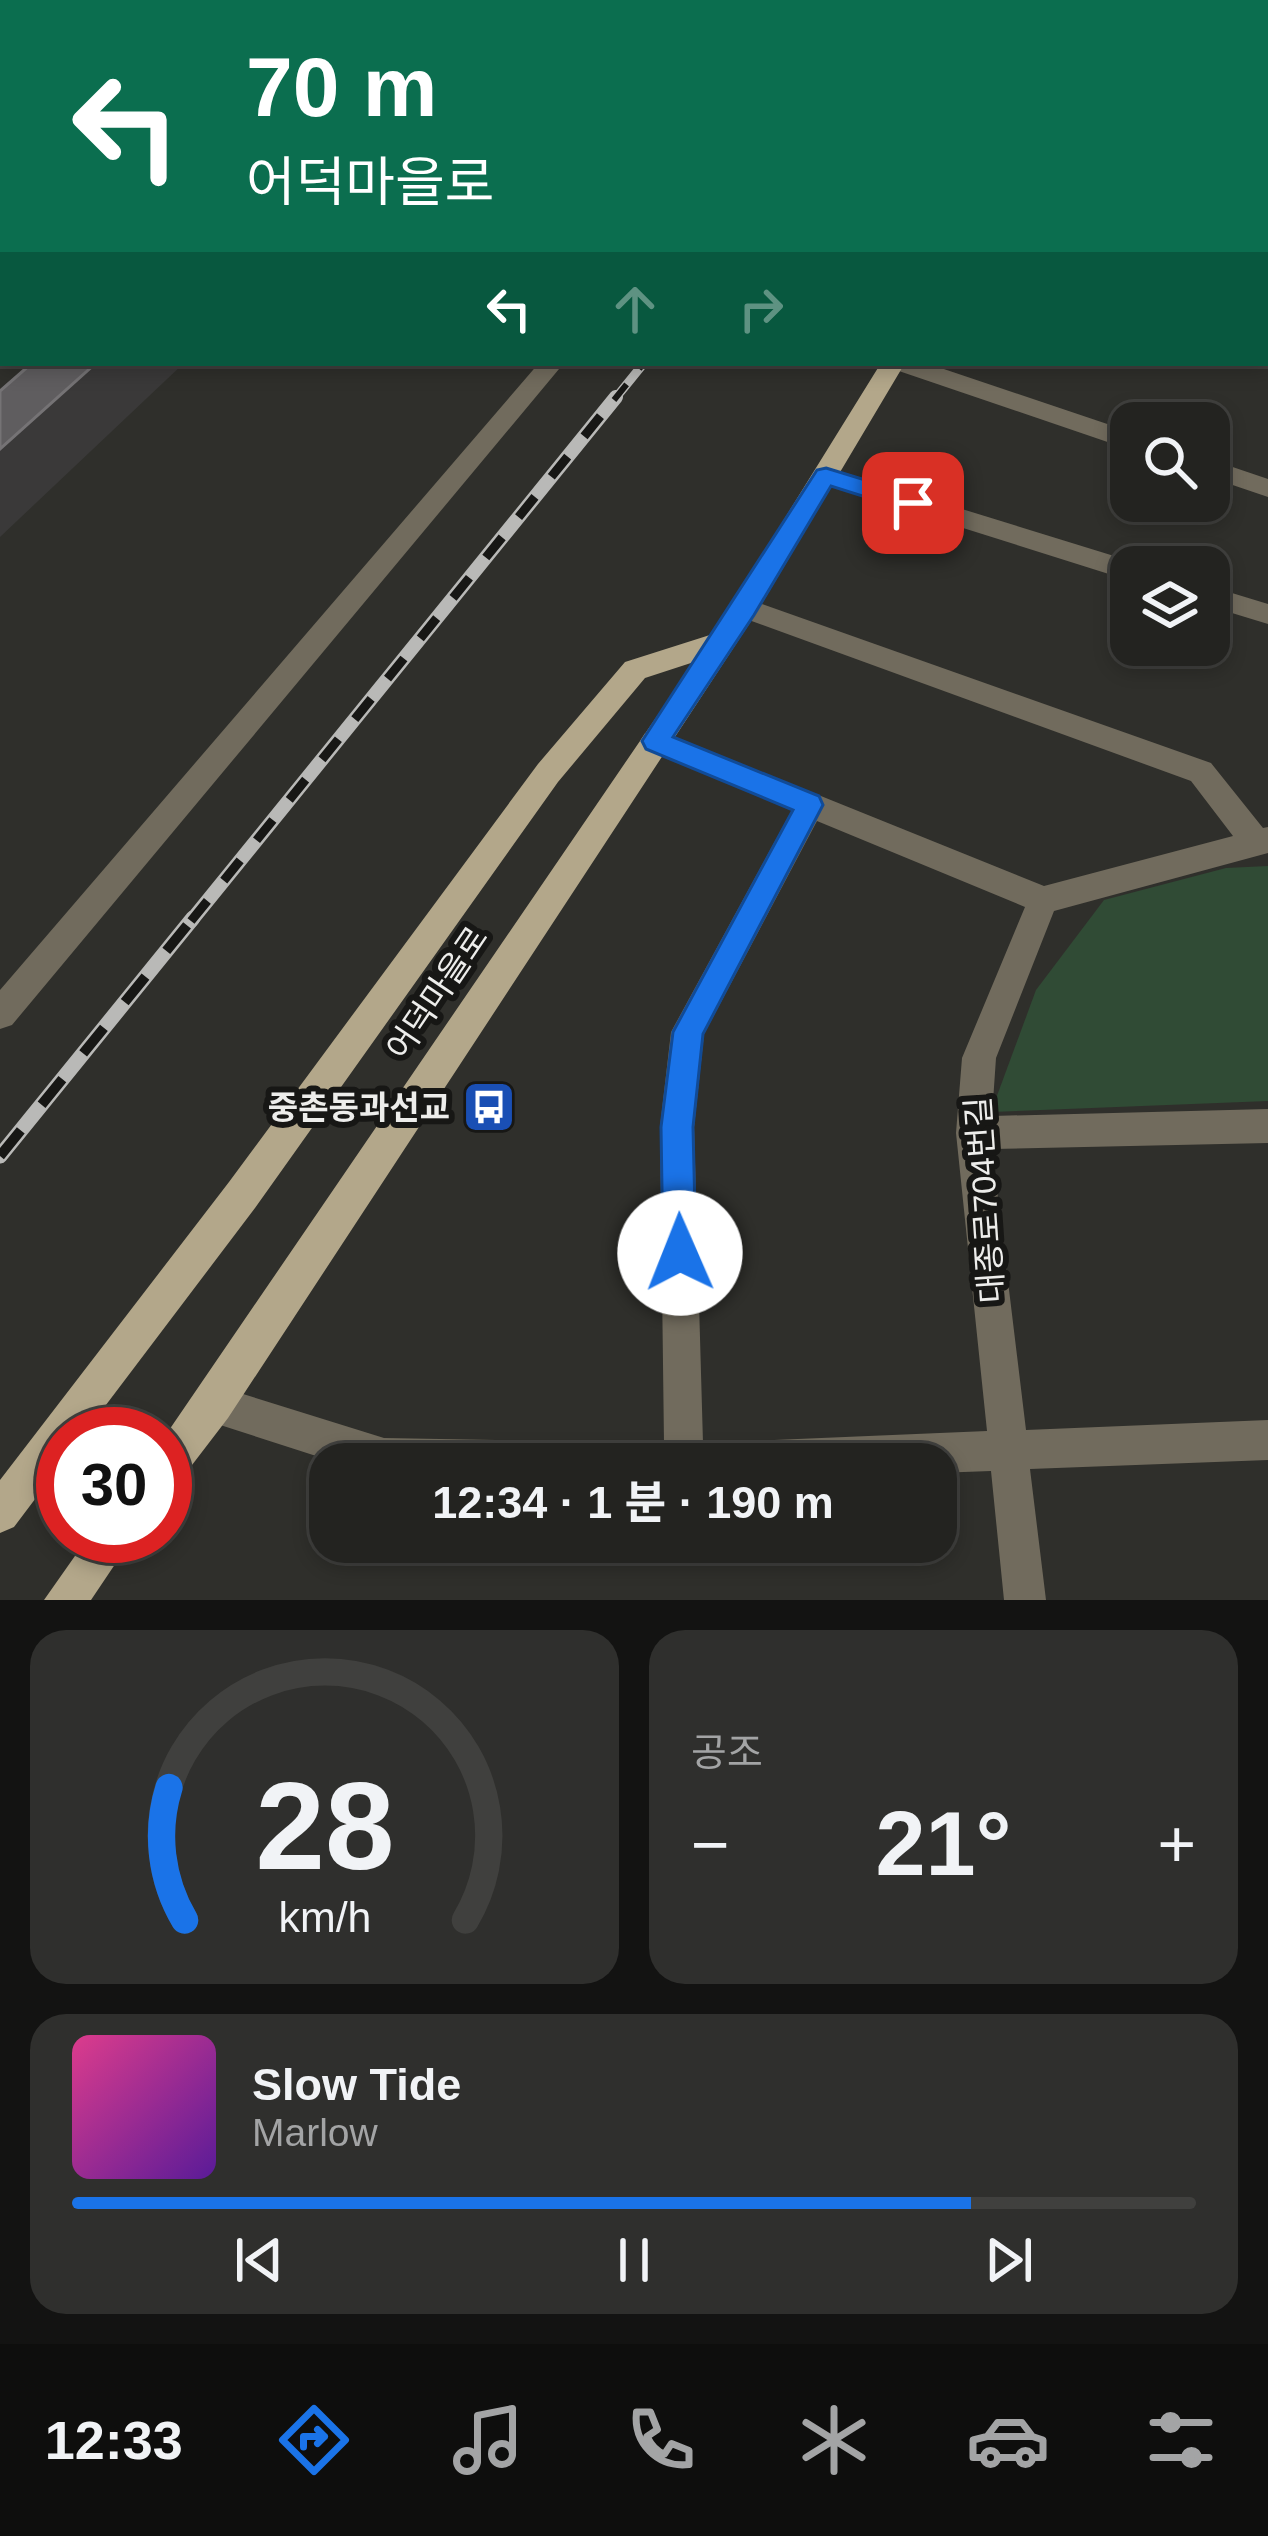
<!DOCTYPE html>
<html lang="ko">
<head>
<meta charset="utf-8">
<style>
  :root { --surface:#232320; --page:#2f2f2d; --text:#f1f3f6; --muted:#a3a4a5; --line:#40403e; --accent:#1a73e8 }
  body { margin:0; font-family:Arial,"Noto Sans KR",sans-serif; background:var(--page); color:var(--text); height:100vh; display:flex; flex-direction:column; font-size:45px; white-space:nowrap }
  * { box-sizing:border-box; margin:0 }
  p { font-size:39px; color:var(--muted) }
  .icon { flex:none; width:66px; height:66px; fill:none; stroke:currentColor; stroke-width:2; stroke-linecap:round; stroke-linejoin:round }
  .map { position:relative; height:1600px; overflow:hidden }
  .side { display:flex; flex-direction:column; gap:30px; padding:30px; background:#131312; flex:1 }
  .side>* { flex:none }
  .banner { position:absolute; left:0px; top:0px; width:1269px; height:366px; box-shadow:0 6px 18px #0003,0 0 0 3px var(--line); background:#0b6e4f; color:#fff; overflow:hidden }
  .fabs { position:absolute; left:1110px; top:402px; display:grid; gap:24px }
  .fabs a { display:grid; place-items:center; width:120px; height:120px; border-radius:24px; background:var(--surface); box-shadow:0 6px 18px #0003,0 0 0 3px var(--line); font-size:60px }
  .speed { position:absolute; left:36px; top:1407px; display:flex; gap:24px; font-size:60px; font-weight:700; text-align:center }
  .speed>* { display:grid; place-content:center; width:156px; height:156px; border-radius:50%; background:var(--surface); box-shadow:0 6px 18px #0003,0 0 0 3px var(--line); line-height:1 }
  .speed .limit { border:18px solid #d22; background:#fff; color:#111 }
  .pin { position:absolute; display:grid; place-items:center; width:102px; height:102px; color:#fff; margin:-51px; border-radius:24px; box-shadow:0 6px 18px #0006 }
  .me { position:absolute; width:132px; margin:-66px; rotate:359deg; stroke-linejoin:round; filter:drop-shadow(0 0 9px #0008) }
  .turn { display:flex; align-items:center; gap:42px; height:252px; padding:0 48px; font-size:54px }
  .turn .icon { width:156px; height:156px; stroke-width:2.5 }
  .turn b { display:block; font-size:84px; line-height:102px }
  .lanes { display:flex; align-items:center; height:114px; padding:0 48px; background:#0003; justify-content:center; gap:60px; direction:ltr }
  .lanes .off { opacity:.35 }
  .big { font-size:90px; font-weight:700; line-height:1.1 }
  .side .widget { flex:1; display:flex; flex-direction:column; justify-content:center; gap:18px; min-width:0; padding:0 42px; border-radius:36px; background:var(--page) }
  .side .dial { align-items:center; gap:0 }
  .dial svg { height:312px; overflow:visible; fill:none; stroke:var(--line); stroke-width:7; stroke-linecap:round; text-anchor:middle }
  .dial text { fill:var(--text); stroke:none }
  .song { display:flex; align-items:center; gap:36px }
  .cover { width:144px; height:144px; border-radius:18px; background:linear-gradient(135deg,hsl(330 70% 55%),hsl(270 70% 35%)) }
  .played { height:12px; border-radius:6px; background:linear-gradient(90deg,var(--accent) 80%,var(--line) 80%) }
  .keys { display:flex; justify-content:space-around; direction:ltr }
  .heat { display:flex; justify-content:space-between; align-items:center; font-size:66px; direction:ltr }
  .side .tiles { flex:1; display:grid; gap:30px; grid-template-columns:1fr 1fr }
  .widget:last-child { grid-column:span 2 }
  .trip { position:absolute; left:309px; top:1443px; width:648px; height:120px; border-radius:36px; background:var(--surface); box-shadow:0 6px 18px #0003,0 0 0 3px var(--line); font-weight:700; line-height:120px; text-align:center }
  .tab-bar { display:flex; height:192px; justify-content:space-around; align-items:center; background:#0e0e0d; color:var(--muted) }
  .tab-bar .icon { width:84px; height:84px }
  .tab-bar .active { color:var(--accent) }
  .tab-bar b { font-size:54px; color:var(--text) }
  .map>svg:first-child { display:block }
</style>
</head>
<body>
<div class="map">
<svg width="1268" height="1600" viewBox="0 0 1268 1600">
  <rect width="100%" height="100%" fill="#2f2f2b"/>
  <path fill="#304b35" d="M1268,866V1101L991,1112L1036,990L1104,900L1226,868Z"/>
  <path fill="#031328" d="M638,0H1141L1154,3H652Z"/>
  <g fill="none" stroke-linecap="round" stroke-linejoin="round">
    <path fill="#716b5d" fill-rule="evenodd" d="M1266,351L1268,352V368L1257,363H1266Z
      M539,363H564L12,1025L0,1029V990Z
      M889,363H926L1131,432V450L893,369Z
      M1209,459L1268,479V497L1209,477Z
      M826,467L1140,564L1142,567H1131V581L817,482L813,476L817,470Z
      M1209,586L1268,604V624L1209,606Z
      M745,598L1211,763L1263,828L1268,827V853L1054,911L996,1058L992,1116L1268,1109V1143L992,1149L1026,1430L1268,1420V1460L1030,1469L1046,1600H1004L991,1471L936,1473V1464H341L214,1423L200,1418L195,1404L200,1390L214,1385L384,1438L664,1443L660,1127L671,1032L792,810L645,749L640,741L645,733H665L1044,886L1233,836L1191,781L735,615L731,608L735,601ZM817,821L1025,907L962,1058L956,1133L987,1431L703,1443L694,1127L704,1034Z"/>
    <path fill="#b3a78a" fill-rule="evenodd" d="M148,0H173L175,3H150Z
      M374,0H400L402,3H376Z
      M1266,259H1268V273H1266Z
      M1266,336H1268V352H1266Z
      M881,363H905L755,615L228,1418L179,1482L165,1488V1436L694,662L645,678L558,782L255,1208L84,1434H63V1462L14,1527L0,1533V1480L229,1182L538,764L625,662L713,634Z
      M89,1536H134L91,1600H44Z"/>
    <g stroke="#b9b9b7" stroke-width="9">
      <path id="rail-far2" d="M614,400L644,363"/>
    </g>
    <g stroke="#b9b9b7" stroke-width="14">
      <path id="rail-far1" d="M191,921L616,397"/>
    </g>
    <g stroke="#b9b9b7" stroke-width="15">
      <path id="rail" d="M0,1156L193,918"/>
    </g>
    <use href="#rail-far2" stroke="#171715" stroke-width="6" stroke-dasharray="20" stroke-linecap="butt"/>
    <use href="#rail-far1" stroke="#171715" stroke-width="9" stroke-dasharray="26" stroke-linecap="butt"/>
    <use href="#rail" stroke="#171715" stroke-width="10" stroke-dasharray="33" stroke-linecap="butt"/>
  </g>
  <path fill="#4e4b4e" d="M3,118V200L0,195V120Z"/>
  <path fill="#3a3939" d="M96,363H184L0,537V449Z"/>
  <path fill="#5f5d5f" stroke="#757375" stroke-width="3" d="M3,118V147L0,146V120Z
    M32,363H96L0,449V391Z"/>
  <path fill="#1a73e8" stroke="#114b97" stroke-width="3" d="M826,468L921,497L925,503L913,512L831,486L754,615L673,737L819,796L823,805L703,1034L693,1127L696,1253L691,1265L680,1270L668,1265L663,1253L661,1127L673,1032L793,810L646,749L642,741L817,470Z"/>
  <defs>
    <g id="bus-square" transform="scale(2.7)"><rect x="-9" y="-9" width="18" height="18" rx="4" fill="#1a4fb4" stroke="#171715"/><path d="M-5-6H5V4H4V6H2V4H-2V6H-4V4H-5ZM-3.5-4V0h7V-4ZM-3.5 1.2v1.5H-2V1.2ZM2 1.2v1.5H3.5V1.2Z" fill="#fff"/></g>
  </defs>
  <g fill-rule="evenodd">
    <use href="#bus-square" x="489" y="1107"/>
  </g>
  <g text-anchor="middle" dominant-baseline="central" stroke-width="12" stroke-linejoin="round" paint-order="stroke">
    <g font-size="33" fill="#ededeb" stroke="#171715">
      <text transform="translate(437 993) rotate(-56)">어덕마을로</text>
      <text transform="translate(985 1200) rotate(-94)">대종로704번길</text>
    </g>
    <g font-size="33" font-weight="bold" fill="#ededeb" stroke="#171715" text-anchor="end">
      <text x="450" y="1107">중촌동과선교</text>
    </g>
  </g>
</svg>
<div class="fabs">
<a><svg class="icon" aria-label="search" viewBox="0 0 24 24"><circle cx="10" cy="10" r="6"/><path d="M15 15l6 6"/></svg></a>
<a><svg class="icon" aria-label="layers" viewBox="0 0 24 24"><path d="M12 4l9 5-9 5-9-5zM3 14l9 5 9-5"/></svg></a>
</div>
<div class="speed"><div class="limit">30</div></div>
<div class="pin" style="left:913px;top:503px;background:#d93025"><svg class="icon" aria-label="arrive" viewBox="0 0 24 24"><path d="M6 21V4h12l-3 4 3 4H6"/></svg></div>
<svg class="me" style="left:680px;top:1253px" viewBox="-20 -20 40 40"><circle r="19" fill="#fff"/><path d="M0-13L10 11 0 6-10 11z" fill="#1a73e8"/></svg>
<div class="trip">12:34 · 1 분 · 190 m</div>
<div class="banner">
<div class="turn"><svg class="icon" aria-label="left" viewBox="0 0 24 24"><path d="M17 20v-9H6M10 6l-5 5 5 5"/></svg><div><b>70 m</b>어덕마을로</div></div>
<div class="lanes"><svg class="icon" aria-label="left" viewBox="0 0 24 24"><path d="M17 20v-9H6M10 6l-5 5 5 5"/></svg><svg class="icon off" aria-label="ahead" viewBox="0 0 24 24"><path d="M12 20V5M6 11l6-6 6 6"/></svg><svg class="icon off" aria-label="right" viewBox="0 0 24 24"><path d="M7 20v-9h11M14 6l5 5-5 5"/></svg></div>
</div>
</div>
<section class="side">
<div class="tiles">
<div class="widget dial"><svg viewBox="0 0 100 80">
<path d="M14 69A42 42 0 1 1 86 69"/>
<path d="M14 69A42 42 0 0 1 10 35" stroke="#1a73e8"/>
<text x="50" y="56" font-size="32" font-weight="700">28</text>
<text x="50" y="72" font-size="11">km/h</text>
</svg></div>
<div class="widget"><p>공조</p>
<div class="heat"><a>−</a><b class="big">21°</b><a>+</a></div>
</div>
<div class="widget">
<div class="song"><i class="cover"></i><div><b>Slow Tide</b><p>Marlow</p></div></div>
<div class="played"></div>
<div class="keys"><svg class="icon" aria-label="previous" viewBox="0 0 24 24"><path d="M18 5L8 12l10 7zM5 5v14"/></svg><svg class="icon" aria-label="pause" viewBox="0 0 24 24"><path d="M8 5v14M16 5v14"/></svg><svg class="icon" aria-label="next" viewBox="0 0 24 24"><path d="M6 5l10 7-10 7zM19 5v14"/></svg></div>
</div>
</div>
</section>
<nav class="tab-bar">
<b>12:33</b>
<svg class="icon active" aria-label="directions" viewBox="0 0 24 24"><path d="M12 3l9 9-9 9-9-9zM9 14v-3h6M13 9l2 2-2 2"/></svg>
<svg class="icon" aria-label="music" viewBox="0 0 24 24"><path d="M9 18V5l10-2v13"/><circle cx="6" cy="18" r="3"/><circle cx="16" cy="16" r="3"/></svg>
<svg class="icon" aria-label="phone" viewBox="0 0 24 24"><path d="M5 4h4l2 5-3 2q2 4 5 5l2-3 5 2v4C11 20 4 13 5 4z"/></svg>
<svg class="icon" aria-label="climate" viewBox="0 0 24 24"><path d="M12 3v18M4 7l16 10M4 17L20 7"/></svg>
<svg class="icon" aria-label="car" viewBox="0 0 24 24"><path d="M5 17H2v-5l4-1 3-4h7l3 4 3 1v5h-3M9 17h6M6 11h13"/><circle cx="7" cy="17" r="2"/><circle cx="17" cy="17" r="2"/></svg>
<svg class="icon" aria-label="filters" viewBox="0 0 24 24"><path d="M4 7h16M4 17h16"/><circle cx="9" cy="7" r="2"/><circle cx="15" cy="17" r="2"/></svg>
</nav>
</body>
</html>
